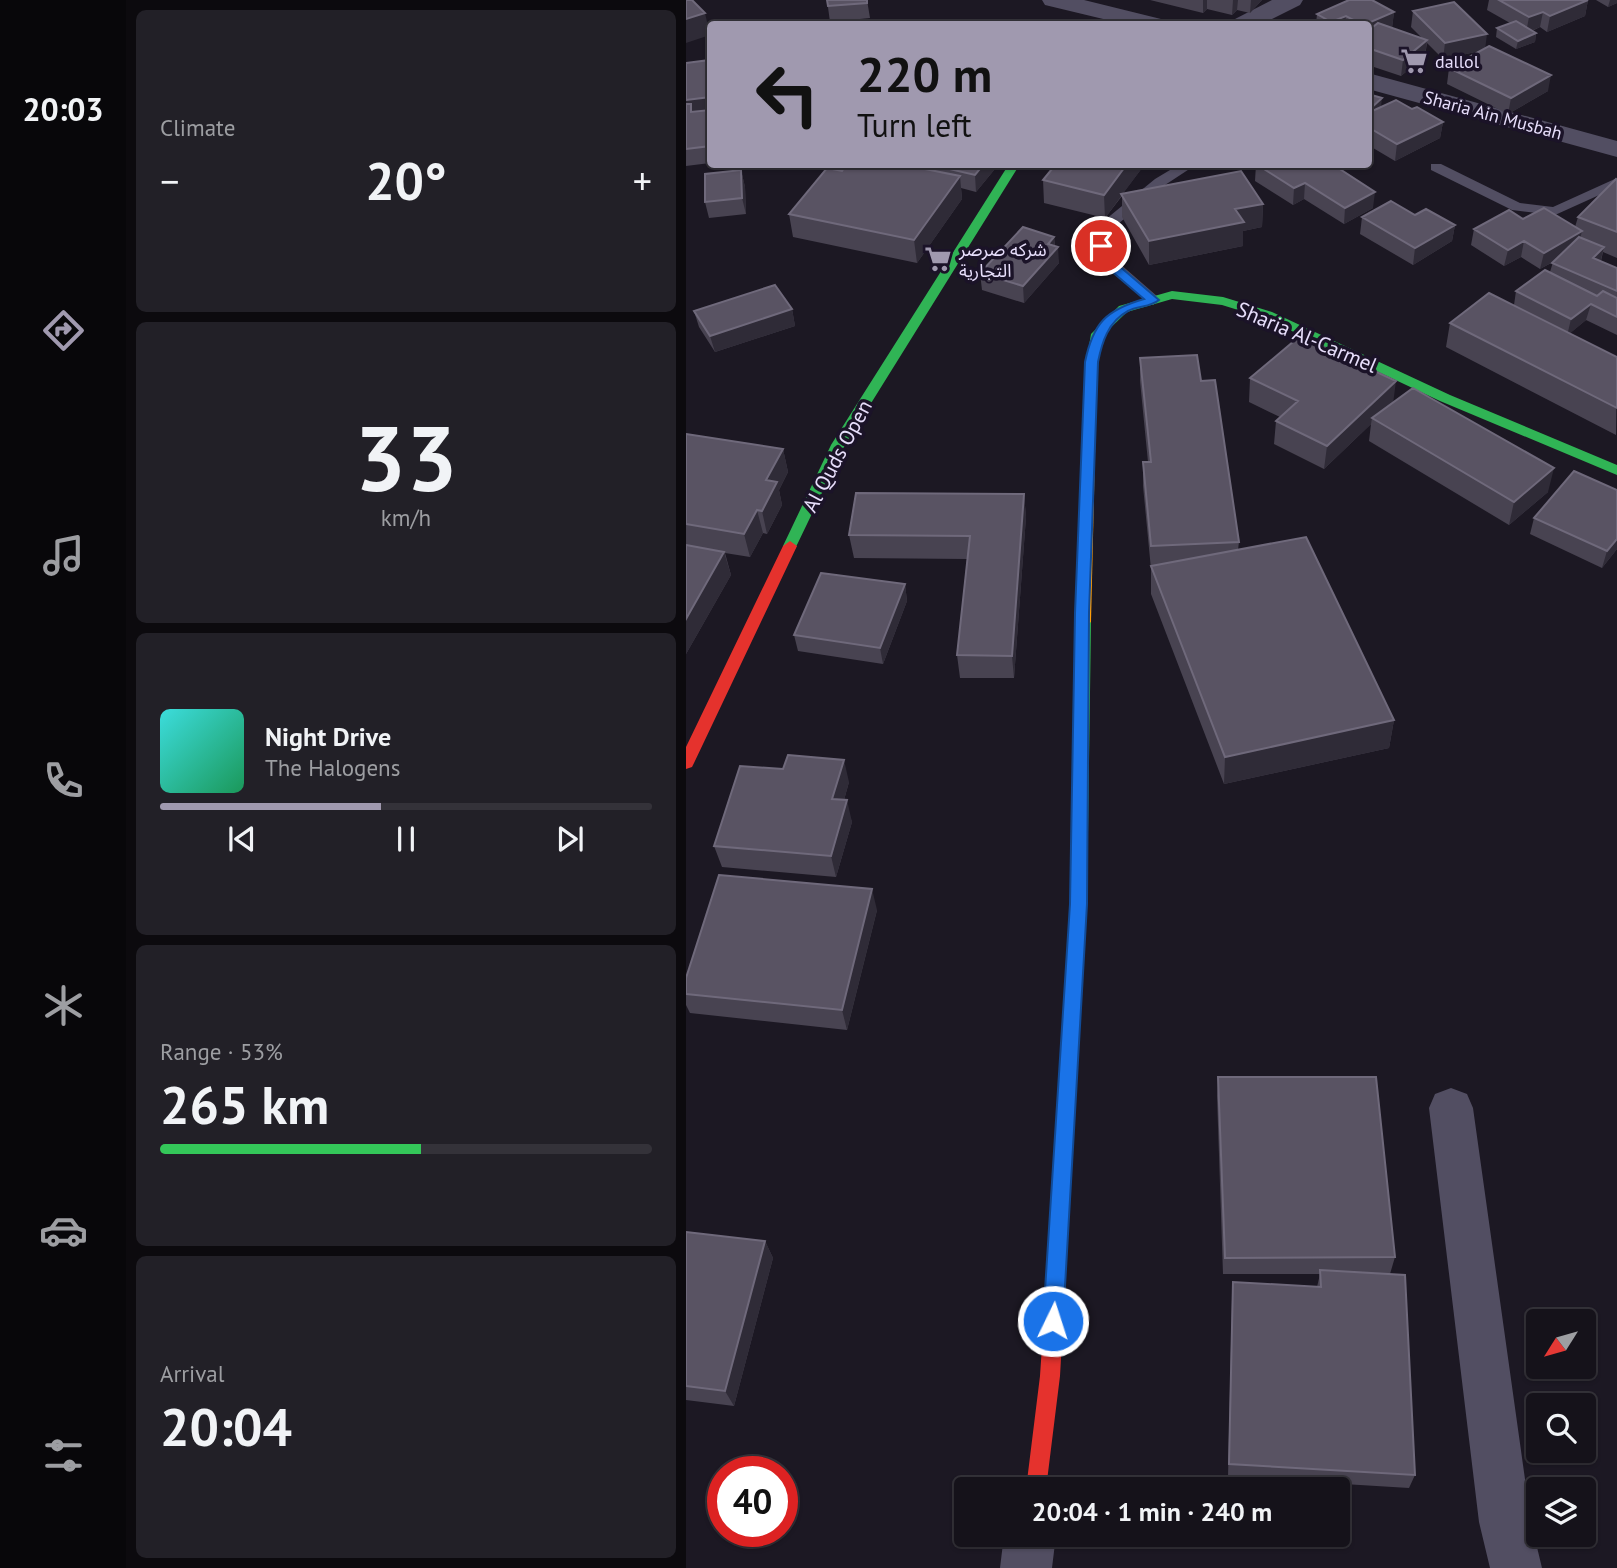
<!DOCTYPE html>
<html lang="en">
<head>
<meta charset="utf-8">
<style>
  :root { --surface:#15121a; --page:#222027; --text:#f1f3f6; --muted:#9d9ea2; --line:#343239; --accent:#a099af }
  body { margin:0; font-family:"PT Sans","Noto Sans Arabic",sans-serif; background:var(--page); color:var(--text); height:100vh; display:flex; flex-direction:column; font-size:26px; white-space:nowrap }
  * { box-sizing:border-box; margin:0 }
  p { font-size:23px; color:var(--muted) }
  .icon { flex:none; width:38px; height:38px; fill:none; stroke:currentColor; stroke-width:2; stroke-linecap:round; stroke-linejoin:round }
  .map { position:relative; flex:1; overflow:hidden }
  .side { display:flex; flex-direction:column; gap:10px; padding:10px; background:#0c0a0e; width:560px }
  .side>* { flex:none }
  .top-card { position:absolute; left:21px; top:21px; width:665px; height:147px; border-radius:7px; box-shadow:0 2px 5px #0004,0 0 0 2px var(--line); background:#a099af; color:#111; overflow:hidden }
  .needle { width:46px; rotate:233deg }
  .tools { position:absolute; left:840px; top:1309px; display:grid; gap:14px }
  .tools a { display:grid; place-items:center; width:70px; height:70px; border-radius:7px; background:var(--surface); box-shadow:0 2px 5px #0004,0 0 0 2px var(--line); font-size:35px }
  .speed { position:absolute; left:21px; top:1456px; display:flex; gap:14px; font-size:35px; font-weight:700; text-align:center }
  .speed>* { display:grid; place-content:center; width:91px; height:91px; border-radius:50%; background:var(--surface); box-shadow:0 2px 5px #0004,0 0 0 2px var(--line); line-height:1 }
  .speed .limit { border:10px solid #d22; background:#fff; color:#111 }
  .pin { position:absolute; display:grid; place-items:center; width:60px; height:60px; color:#fff; margin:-30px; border:4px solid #fff; border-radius:50%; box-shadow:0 2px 7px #0007 }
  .me { position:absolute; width:77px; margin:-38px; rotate:4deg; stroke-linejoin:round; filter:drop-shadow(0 0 5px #0008) }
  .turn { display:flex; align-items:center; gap:24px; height:147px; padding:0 35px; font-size:32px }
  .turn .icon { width:91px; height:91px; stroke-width:2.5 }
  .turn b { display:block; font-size:49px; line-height:60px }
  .big { font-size:52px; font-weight:700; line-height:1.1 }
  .side .widget { flex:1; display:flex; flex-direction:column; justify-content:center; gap:10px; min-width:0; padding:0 24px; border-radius:10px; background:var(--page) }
  .side .dial { align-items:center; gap:0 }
  .dial b { font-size:91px; line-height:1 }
  .song { display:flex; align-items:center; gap:21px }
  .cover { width:84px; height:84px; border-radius:10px; background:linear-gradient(135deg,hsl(180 70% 55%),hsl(150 70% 35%)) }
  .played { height:7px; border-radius:4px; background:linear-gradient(90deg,var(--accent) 45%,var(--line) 45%) }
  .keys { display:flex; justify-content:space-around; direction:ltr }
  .heat { display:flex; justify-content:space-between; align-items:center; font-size:38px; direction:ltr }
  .charge { height:10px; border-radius:5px; background:linear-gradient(90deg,#34c759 53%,var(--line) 0) }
  .trip { position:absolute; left:268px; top:1477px; width:396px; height:70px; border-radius:7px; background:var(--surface); box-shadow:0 2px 5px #0004,0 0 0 2px var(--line); font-weight:700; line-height:70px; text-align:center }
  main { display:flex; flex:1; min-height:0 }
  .tab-bar { display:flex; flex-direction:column; width:126px; justify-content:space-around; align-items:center; background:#08070a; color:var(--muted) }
  .tab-bar .icon { width:49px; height:49px }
  .tab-bar .active { color:var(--accent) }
  .tab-bar b { font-size:32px; color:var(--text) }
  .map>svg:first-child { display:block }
</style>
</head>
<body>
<main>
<nav class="tab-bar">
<b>20:03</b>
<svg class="icon active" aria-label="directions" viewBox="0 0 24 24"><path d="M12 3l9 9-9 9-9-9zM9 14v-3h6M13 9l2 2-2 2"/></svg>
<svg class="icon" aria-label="music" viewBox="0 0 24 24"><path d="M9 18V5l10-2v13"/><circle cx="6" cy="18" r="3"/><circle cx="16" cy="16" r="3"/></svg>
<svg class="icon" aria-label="phone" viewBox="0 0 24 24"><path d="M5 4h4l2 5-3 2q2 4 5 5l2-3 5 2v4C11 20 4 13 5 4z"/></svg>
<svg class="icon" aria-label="climate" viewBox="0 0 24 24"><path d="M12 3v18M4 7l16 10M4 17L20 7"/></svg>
<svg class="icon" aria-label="car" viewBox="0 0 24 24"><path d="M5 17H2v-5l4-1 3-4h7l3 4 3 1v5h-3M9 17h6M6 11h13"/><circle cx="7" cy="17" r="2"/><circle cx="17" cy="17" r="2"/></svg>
<svg class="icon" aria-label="filters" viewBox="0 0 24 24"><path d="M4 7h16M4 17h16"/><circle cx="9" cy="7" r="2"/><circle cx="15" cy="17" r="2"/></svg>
</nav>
<section class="side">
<div class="widget"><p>Climate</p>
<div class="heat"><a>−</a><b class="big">20°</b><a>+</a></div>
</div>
<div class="widget dial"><b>33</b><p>km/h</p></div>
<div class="widget">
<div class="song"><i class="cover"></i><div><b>Night Drive</b><p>The Halogens</p></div></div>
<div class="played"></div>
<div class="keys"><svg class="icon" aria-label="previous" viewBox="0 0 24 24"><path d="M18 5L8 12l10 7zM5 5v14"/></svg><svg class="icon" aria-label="pause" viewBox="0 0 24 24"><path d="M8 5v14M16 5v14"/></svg><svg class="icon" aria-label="next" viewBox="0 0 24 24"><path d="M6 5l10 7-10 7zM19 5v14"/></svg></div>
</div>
<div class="widget"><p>Range · 53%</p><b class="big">265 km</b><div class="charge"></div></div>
<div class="widget"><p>Arrival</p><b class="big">20:04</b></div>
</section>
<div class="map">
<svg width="931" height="1568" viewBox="0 0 931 1568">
  <rect width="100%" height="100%" fill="#1c1823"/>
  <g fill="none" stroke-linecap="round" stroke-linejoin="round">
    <path fill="#524e62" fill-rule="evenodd" d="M494,164H511L479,185L426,229L422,246L433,263L472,297L474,300L467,305L422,269L408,246L414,224L469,179Z
      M745,164H755L834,203L867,207L931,178V187L869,215L826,210L745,170Z"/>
    <path fill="#524e62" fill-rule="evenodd" d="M356,0H398L475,19L478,24H438L359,5Z
      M586,0H617L614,5L576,24H546L549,19Z
      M682,73L931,141V157L682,89Z
      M765,1088L781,1094L787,1108L845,1522L856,1568H804L793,1522L743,1108L749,1094Z
      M318,1535H370L366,1568H314Z"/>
    <path fill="#30b455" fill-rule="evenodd" d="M323,164H334L159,445L109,549H99L97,546L145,445Z
      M486,291L537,297L586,312L764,395L931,465V475L754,401L578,318L536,305L486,299L441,312L417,335L409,373H401L399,370L405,334L433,306Z
      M398,617L405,622L401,904L386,1166L384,1172L377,1175L370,1172L368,1166L385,904L391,622Z"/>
    <path fill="#ff9f0a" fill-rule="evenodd" d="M405,366L411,370L405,622L398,627L391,622L399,370Z"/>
    <path fill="#e5322d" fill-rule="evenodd" d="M104,541L111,546L8,763L6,767L0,769V747L97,546Z
      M377,1157L384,1160L386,1166L374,1376L360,1489H340L354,1376L368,1166L370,1160Z"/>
  </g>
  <path fill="#484351" d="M141,0H181L184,18L144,22Z
    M464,0H576L564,13L551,10L546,15L521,9L517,13Z
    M803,0H902L899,16L861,32L854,27L846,31L850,33L849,42L830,49L810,37L811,28L824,23L801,10Z
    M910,0H931V3L922,7Z
    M727,11L799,48L862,91L822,114L761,84L763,68L794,51L757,59L741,43L739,56L715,76L682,65V24H630L631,14L708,12L706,28L736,38L725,27Z
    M24,60V163L0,166V63Z
    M682,94L694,107L726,109L757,122L754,138L709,161L682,145Z
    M150,164H214L234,168V164H313L290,192L275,188L276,199L231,263L107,237L103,214L156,171L160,166Z
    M370,164H459L437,193L577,204L576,227L557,231V246L463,265L436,217V196L419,218L358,203L357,180Z
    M570,164L687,208L658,224L618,199L607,205L569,181Z
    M55,170L59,187L60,214L23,218L19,202Z
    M931,180V258L917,252L915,261L931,268V335L900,320L884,333L931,357L930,435L760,347L764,323L828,305L830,291L864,272L867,262L854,269L835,257L818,266L785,245L788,229L837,219L889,227L892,217Z
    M729,215L769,225L766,241L727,265L674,234L676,217Z
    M368,237L369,246L373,263L338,303L296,290L294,273Z
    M106,309L109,326L29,352L13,327L8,311Z
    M454,358L515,381L553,542L552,550L708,720L703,748L538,784L465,594V569L457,486V462H462L454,381Z
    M564,378L707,403L862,492L823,525L683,441L685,424L638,469L588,444L590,421L594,417L563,402Z
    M0,434L97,449L102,472L93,490L96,505L81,534L77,533L64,557L39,553L45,575L0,654Z
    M338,494L340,517L328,678H274L271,655L281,559L168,558L163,535Z
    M848,518L931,549L916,568L844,534Z
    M219,584L221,601L197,664L112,651L108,635Z
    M163,782L158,800L166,822L150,877L36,867L28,846Z
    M191,910L161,1030L4,1013L0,1005V978Z
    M532,1077L709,1257L704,1274L729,1475L723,1488L542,1477L546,1299L547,1282L631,1287L634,1274H537L531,1096Z
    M0,1232L79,1241L87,1258L48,1406L0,1400Z"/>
  <path fill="#2f2b37" d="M517,0H521V9L517,13Z
    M547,0H552L551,10L546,15Z
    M565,0H576L564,13Z
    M902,0L899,16L861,32L864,16Z
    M924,0H931V3L922,7Z
    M708,12L706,28L682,39V24H680Z
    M857,12L854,27L840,33L843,17Z
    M19,13L24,35L0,43V19Z
    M660,16L659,24H645V22Z
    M850,33L849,42L830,49L832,41Z
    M801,34L799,50L757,59L759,43Z
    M741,40L739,56L715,76L717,60Z
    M865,75L862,91L822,114L825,98Z
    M24,97V113L0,116V100Z
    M696,98L695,107L684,116L685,108Z
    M757,122L754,138L709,161L711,144Z
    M298,164H313L290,192L289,175Z
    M441,164H459L419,218L418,195Z
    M55,170L59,187L60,214L56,198Z
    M274,176L276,199L231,263L228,240Z
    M619,183L618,199L607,205L608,188Z
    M689,192L687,208L658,224L659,208Z
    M577,204L576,227L557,231V246L463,265V241L549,209Z
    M769,225L766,241L727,265L729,248Z
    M896,231L892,248L854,269L858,253Z
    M368,237L369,250L372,247L373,263L338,303L337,286L362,244Z
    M838,241L835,257L818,266L822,250Z
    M918,247L914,263L907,258Z
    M905,304L900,320L881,336L885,319Z
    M106,309L109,326L29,352L24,336Z
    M710,381L707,404L686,418L685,424L638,469L641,446Z
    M97,449L102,472L93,490L96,505L81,534L76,511L80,480Z
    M868,468L862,492L823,525L828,502Z
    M338,494L340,517L328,678L326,656Z
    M71,510L77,533L64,557L58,534Z
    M931,539V549L916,568L921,551Z
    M38,552L45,575L0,654V619Z
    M219,584L221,601L197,664L194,648Z
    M708,720L703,748L538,784L539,757Z
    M158,760L163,782L152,821L146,799Z
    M161,800L166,822L150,877L145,856Z
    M186,889L191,910L161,1030L156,1010Z
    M79,1241L87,1258L48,1406L39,1391Z"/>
  <path fill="#595363" stroke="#6f697b" stroke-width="2" d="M0,0H6L19,13L0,19Z
    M141,0H181V3L142,6Z
    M663,0H686L708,12L680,24H675L660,16L645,22L631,14Z
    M813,0H902L864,16L857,12L843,17Z
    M768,2L801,34L759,43L727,11Z
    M830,21L850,33L832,41L811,28Z
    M692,23L741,40L717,60L682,48V31Z
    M803,46L865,75L825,98L763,68Z
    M24,60V97L0,100V63Z
    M682,94L696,98L685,108L682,107Z
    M710,100L726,109L731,107L757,122L711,144L682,127V113Z
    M0,104H5V112L24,110V146L0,149Z
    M161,164H214L274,176L228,240L103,214L141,168L156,171Z
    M242,164H298L289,175Z
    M370,164H441L418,195L357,180Z
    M570,164H646L689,192L659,208L619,183L608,188Z
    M55,170L56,198L19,202V174Z
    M555,171L577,204L549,209L558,222L463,241L435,194Z
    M930,179L931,180V232L892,217Z
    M705,201L729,215L740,209L769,225L729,248L676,217Z
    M858,208L896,231L858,253L838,241L822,250L788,229L823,210L837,219Z
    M337,227L368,237L362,244L372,247L337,286L294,273Z
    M893,237L918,247L907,258L931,268V291L866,263Z
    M859,270L911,296L917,291L931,298V317L905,304L885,319L830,291Z
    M89,285L106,309L24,336L8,311Z
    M803,293L931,357V408L764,323Z
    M614,336L710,381L641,446L590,421L612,401L564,378Z
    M511,355L515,381L529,380L553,542L465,546L457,462H465L454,358Z
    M727,388L868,468L828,502L686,418Z
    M0,434L97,449L80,480L91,482L76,511L71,510L58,534L0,524Z
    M888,471L931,490V539L921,551L848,518Z
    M170,493L338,494L326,656L271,655L284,536L163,535Z
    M620,537L708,720L539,757L465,566Z
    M0,545L38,552L0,619Z
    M135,573L219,584L194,648L108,635Z
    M102,755L158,760L146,799L161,800L145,856L28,846L54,766L97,769Z
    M33,875L186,889L156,1010L0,994V978Z
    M532,1077H690L709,1257L539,1258Z
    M0,1232L79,1241L39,1391L0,1386Z
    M634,1270L719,1275L729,1475L543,1464L547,1282L635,1287Z"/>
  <path fill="#1a73e8" stroke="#114b97" stroke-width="2" d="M410,243H419L431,264L473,300C465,307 452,306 442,311C422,322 416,342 412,362L403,613L401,904L377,1321L374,1328L367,1331L360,1328L357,1321L384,904L389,613L399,362C407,323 420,310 458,299L423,269L409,246Z"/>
  <defs>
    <g id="supermarket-bare" transform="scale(2.1)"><path d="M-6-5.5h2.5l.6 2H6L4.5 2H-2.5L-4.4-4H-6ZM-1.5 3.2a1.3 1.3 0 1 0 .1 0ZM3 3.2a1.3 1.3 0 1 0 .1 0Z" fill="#a099af" stroke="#1b1328" stroke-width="2.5" paint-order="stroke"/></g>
  </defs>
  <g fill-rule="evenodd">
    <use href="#supermarket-bare" x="728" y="61"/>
    <use href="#supermarket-bare" x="252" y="259"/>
  </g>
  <g text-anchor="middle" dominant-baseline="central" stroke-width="7" stroke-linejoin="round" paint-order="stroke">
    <g font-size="18" fill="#e7defb" stroke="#1b1328" text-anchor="start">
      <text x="749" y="61">dallol</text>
      <text x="273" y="249">شركه صرصر<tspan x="273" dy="21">التجارية</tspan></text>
    </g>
    <g font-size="18" fill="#e7defb" stroke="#1b1328">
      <text transform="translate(807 115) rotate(15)">Sharia Ain Musbah</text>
    </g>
    <g font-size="21" fill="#e7defb" stroke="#1b1328">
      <text transform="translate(621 337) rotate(23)">Sharia Al-Carmel</text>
      <text transform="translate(151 456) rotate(-62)">Al Quds Open</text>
    </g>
  </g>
</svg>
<div class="tools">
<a><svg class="needle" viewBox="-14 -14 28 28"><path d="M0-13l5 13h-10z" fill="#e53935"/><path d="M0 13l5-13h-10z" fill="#9d9ea2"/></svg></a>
<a><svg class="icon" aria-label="search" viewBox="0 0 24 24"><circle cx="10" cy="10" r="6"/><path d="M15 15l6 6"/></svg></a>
<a><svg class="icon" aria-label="layers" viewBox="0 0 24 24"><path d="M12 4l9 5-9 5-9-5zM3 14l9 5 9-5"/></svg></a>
</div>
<div class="speed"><div class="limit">40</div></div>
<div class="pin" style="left:415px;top:246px;background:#d93025"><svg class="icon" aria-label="arrive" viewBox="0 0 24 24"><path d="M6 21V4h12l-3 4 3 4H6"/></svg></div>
<svg class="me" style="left:367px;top:1321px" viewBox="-20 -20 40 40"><circle r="17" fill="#1a73e8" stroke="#fff" stroke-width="3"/><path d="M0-11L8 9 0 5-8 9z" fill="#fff"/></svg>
<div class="trip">20:04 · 1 min · 240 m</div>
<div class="top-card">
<div class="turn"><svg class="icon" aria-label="left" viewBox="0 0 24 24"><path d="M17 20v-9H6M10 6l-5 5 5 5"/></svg><div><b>220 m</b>Turn left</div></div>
</div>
</div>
</main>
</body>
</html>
